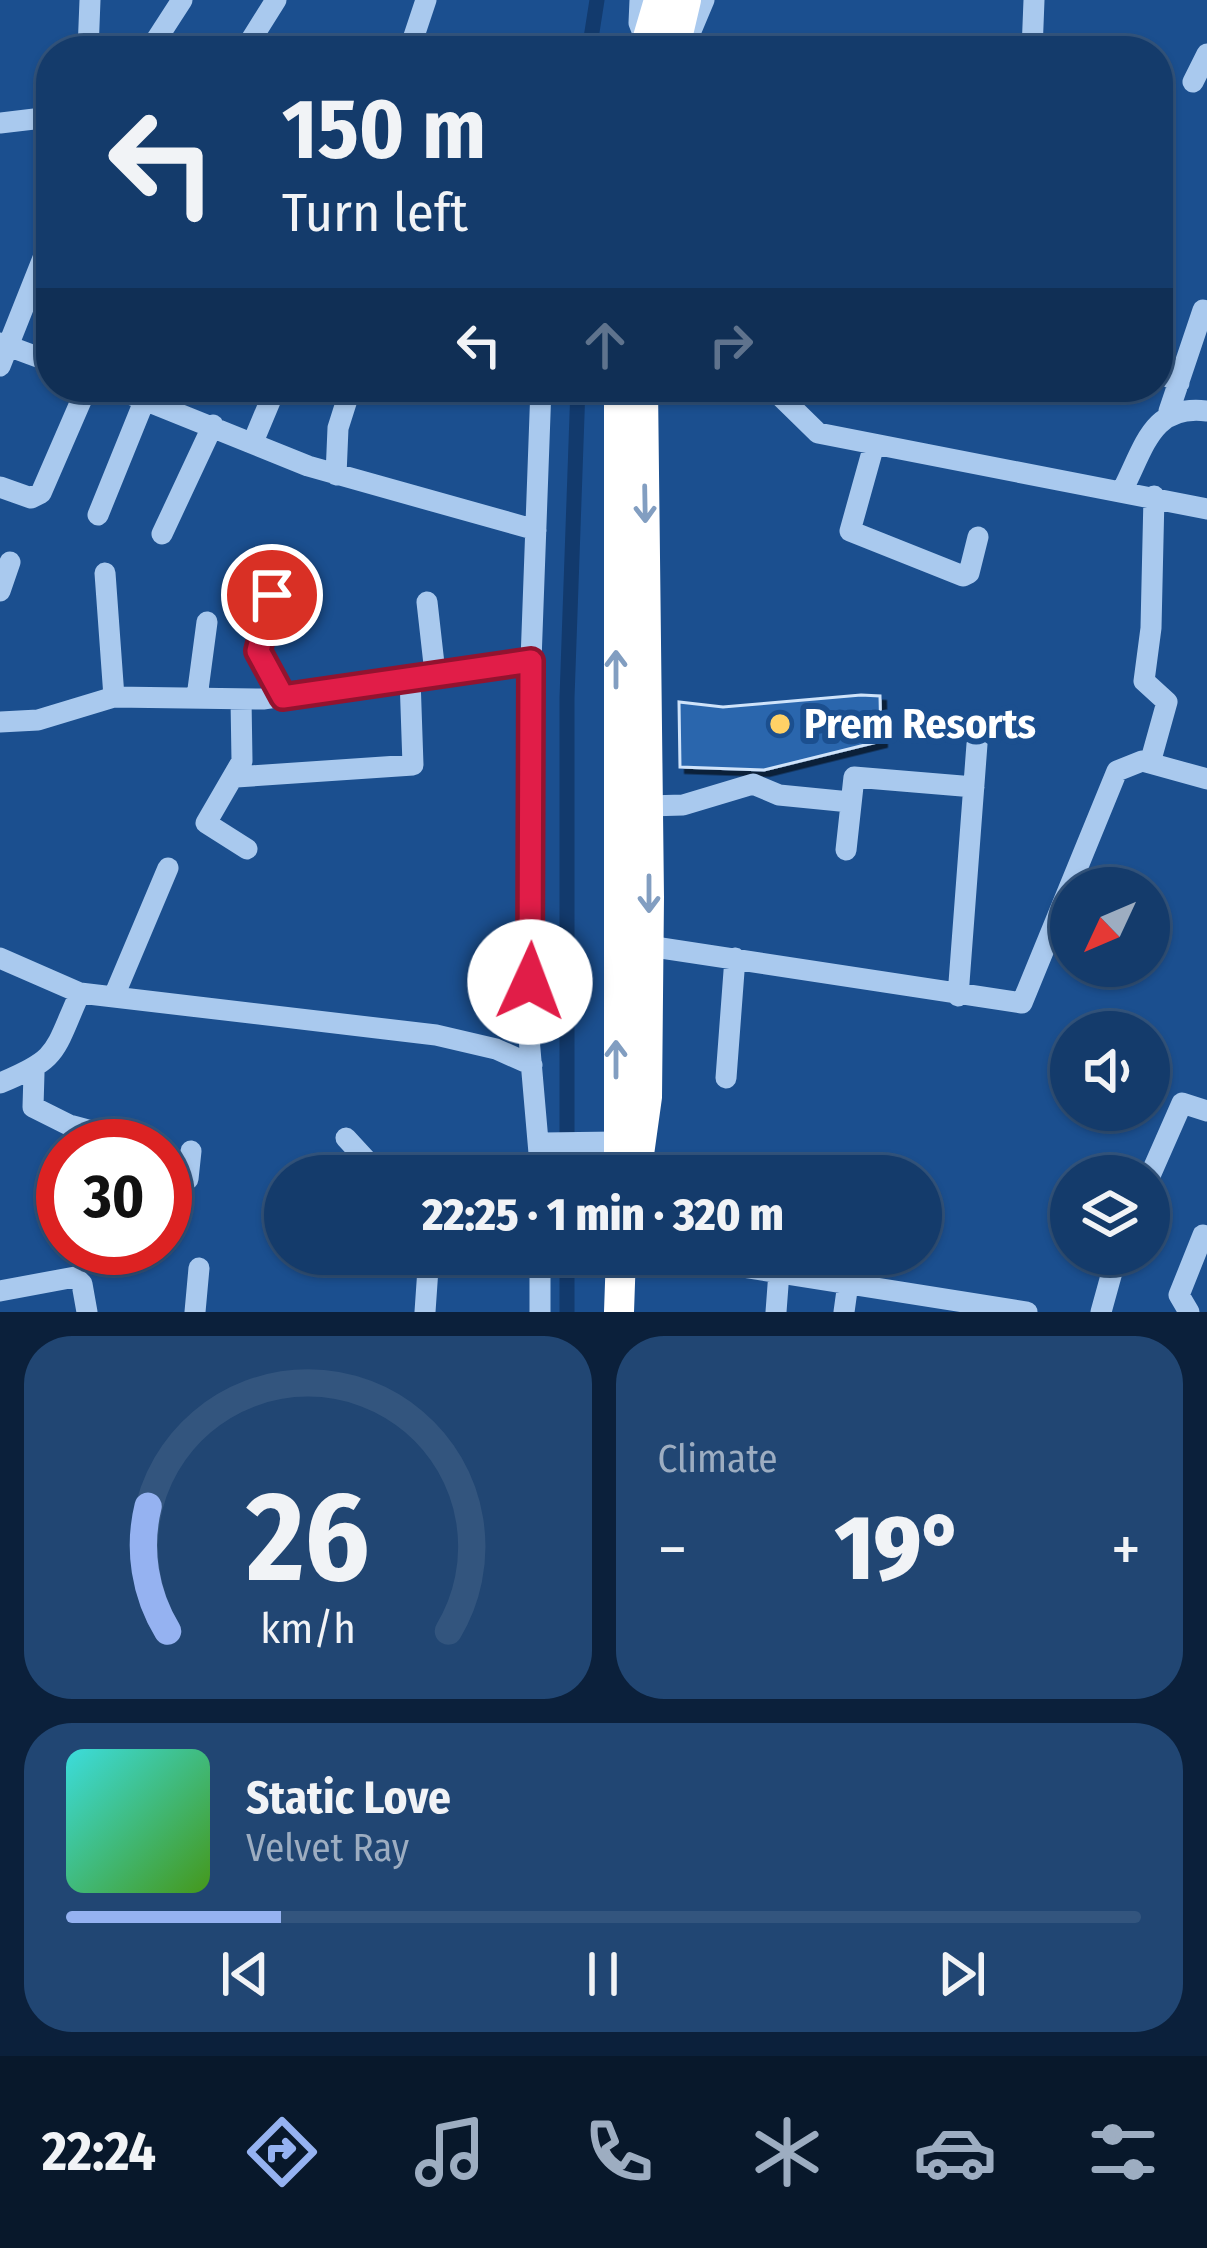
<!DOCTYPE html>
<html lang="en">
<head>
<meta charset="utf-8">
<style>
  :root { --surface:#143b6b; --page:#214673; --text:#f1f3f6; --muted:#9dadc1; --line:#33557e; --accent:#95b2f1 }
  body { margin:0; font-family:"Fira Sans Condensed",sans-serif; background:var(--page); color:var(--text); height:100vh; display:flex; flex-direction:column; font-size:45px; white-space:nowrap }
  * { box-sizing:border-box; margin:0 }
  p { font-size:39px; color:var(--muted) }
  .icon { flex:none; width:66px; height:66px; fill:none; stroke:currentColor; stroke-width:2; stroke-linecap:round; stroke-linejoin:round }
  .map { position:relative; height:1312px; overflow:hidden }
  .panel { display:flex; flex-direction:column; gap:24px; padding:24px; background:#0b203b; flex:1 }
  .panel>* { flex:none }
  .banner { position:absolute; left:36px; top:36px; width:1137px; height:366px; border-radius:48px; box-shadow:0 3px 9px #0004,0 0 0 3px var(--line); background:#143b6b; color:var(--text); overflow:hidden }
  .needle { width:78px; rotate:226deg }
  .fabs { position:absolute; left:1050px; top:867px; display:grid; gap:24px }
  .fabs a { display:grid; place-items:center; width:120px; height:120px; border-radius:50%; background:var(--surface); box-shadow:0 3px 9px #0004,0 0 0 3px var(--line); font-size:60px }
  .speed { position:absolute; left:36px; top:1119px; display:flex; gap:24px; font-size:60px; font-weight:700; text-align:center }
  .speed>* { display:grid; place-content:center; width:156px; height:156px; border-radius:50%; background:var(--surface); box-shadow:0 3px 9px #0004,0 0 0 3px var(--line); line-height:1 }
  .speed .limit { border:18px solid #d22; background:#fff; color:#111 }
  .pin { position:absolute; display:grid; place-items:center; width:102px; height:102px; color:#fff; margin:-51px; border:6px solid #fff; border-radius:50%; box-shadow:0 3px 12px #0007 }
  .me { position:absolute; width:132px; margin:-66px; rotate:2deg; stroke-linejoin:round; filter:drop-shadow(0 0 9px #0008) }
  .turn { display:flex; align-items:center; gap:42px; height:252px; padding:0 48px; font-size:54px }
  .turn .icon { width:156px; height:156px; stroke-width:2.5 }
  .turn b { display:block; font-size:84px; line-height:102px }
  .lanes { display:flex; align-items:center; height:114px; padding:0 48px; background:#0003; justify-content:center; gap:60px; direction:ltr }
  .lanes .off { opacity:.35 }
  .big { font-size:90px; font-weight:800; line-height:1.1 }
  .panel .widget { flex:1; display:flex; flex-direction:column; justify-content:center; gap:18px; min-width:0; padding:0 42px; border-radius:48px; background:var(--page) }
  .panel .dial { align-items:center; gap:0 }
  .dial svg { height:312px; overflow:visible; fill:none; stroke:var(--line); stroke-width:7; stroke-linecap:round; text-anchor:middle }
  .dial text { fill:var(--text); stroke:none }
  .song { display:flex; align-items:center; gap:36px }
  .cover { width:144px; height:144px; border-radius:18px; background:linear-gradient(135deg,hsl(180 70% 55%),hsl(100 70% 35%)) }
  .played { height:12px; border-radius:6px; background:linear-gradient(90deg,var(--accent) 20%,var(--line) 20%) }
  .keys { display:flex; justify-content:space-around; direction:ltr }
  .heat { display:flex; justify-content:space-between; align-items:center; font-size:66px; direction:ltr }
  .panel .tiles { flex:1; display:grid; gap:24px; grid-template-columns:1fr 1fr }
  .widget:last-child { grid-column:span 2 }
  .trip { position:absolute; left:264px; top:1155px; width:678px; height:120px; border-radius:60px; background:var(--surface); box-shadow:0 3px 9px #0004,0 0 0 3px var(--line); font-weight:800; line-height:120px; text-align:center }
  .menu { display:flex; height:192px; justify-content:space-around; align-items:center; background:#08182b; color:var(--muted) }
  .menu .icon { width:84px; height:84px }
  .menu .on { color:var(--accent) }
  .menu b { font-size:54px; color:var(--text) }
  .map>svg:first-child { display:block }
</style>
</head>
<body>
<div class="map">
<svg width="1207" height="1312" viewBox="0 0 1207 1312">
  <defs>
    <filter id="shadow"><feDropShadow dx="5.5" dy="5.5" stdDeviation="0" flood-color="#0009"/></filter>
  </defs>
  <rect width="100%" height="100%" fill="#1b4f8f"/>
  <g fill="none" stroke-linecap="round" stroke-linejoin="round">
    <path stroke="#123a6d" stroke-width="15" d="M589,51L597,0
      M567,1176V698L578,387
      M567,1312V1254"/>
  </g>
  <path fill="#2a66ad" stroke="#cfe3fa" stroke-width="3" filter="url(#shadow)" d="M861,695L880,696L881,741L764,770L680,767L679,702L723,707Z"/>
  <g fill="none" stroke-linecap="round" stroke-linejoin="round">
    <path stroke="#a9c9ee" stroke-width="21" d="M640,0L639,23L646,41
      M688,38L704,0
      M88,51L90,0
      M149,51L182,0
      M244,51L276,0
      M409,51L426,0
      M1032,51L1034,0
      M1193,82L1207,54
      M0,123L51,117
      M0,343L51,362
      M0,366L51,238
      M1158,371L1179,383
      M112,387L308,466L536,530
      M541,387L531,661L533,957L527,1015L541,1176
      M771,387L818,433L1207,509
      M1169,411L1203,310
      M253,442L276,387
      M874,445L850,531L963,576L969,573L978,537
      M336,475L338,428L351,387
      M0,487L31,498L41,493L87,387
      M1123,489C1145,446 1152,404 1207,411
      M98,515L145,399
      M162,534L213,425
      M105,573L114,697
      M0,591L10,562
      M272,595L258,651L283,697
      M427,602L435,673
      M197,697L207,622
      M241,699L242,761L206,823L247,849
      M0,722L38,720L114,697L263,699L531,661
      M1150,763L1167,702L1144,681L1151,628L1154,496
      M236,777L413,765L410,678
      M648,806L683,805L753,784L779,795L850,802
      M846,850L854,777L974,787
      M648,946L1022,1003L1117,771L1142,761L1207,779
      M0,958L80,993L436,1035L496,1049L532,1065
      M114,996L168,868
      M958,996L977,744
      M34,1073L33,1107L69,1125L125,1140L128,1146
      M726,1078L735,958
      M0,1083C61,1058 53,1052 80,993
      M346,1138L381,1176
      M543,1143L616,1142
      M1149,1178L1182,1103L1207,1111
      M165,1180L188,1179L191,1151
      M661,1254L1027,1312
      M0,1291L75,1277L82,1284L87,1312
      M195,1312L199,1268
      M425,1312L429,1254
      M540,1312V1254
      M776,1312L779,1272
      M844,1312L848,1283
      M1101,1312L1117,1254
      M1189,1312L1179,1295L1203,1235"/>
    <path stroke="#fff" stroke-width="30" d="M644,51L659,0
      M674,51L686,0
      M619,1176V387
      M636,1176L647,1097L649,897L643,387
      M619,1312L621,1254"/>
  </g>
  <defs><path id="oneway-shaft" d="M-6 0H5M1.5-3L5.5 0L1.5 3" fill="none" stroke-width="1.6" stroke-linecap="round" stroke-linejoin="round" transform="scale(3)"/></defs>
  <g stroke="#829ec1">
    <use href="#oneway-shaft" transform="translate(645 504) rotate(89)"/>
    <use href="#oneway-shaft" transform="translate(616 669) rotate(-90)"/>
    <use href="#oneway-shaft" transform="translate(649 894) rotate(90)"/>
    <use href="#oneway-shaft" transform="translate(616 1059) rotate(-90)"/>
  </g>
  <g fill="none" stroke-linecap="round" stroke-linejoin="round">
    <g stroke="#92132f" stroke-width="30">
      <path id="route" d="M272,595L258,651L283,697L531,661L530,982"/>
    </g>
    <use href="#route" stroke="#e11d48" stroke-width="21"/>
  </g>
  <circle fill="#ffd166" stroke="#1b4f8f" stroke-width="4.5" cx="780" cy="724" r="12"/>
  <g text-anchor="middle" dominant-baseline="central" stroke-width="12" stroke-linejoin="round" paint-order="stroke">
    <g font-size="42" font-weight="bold" fill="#fff" stroke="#1b4f8f" text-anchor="start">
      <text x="804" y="724">Prem Resorts</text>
    </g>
  </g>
</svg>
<div class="fabs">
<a><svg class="needle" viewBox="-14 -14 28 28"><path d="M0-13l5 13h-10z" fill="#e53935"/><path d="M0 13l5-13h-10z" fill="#9dadc1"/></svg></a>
<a><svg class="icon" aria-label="sound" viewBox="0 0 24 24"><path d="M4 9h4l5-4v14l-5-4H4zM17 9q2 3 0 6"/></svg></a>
<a><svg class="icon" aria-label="layers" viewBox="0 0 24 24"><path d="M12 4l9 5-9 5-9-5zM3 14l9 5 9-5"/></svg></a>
</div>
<div class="speed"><div class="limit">30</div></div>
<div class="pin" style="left:272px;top:595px;background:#d93025"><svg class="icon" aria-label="arrive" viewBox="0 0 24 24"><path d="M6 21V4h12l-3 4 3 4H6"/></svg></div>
<svg class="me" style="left:530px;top:982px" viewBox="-20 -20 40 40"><circle r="19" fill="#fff"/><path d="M0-13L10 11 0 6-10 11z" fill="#e11d48"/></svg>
<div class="trip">22:25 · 1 min · 320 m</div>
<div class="banner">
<div class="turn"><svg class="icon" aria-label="left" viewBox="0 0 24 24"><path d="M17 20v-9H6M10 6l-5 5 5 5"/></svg><div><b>150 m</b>Turn left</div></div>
<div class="lanes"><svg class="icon" aria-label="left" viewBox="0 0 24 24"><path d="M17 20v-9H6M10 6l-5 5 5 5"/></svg><svg class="icon off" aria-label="ahead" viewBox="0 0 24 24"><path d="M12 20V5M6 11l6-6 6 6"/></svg><svg class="icon off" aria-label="right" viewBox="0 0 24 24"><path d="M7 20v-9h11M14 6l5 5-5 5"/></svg></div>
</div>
</div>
<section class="panel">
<div class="tiles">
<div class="widget dial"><svg viewBox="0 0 100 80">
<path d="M14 69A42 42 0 1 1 86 69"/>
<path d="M14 69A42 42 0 0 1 9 37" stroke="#95b2f1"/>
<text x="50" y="56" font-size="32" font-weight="700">26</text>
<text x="50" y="72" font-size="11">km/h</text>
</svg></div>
<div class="widget"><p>Climate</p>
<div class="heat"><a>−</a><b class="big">19°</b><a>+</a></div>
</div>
<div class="widget">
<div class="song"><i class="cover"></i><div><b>Static Love</b><p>Velvet Ray</p></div></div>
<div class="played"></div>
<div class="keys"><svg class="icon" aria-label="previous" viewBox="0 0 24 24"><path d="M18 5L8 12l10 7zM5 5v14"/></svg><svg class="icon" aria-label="pause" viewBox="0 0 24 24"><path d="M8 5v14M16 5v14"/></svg><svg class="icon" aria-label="next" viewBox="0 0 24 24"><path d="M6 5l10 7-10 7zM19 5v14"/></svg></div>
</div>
</div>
</section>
<nav class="menu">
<b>22:24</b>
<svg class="icon on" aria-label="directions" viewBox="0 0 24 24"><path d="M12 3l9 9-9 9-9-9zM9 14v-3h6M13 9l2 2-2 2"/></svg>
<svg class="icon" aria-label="music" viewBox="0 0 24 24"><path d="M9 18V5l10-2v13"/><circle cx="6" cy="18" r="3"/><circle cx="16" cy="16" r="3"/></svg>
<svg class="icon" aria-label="phone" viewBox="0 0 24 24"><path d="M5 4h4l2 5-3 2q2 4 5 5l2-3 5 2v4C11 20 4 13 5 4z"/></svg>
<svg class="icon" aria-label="climate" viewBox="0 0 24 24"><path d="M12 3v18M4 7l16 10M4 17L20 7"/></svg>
<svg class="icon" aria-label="car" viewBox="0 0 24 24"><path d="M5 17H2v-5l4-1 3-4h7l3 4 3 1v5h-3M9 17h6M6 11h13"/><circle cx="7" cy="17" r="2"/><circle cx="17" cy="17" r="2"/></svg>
<svg class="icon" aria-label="filters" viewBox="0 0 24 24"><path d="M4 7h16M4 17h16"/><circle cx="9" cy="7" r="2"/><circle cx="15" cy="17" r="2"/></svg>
</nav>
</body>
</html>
